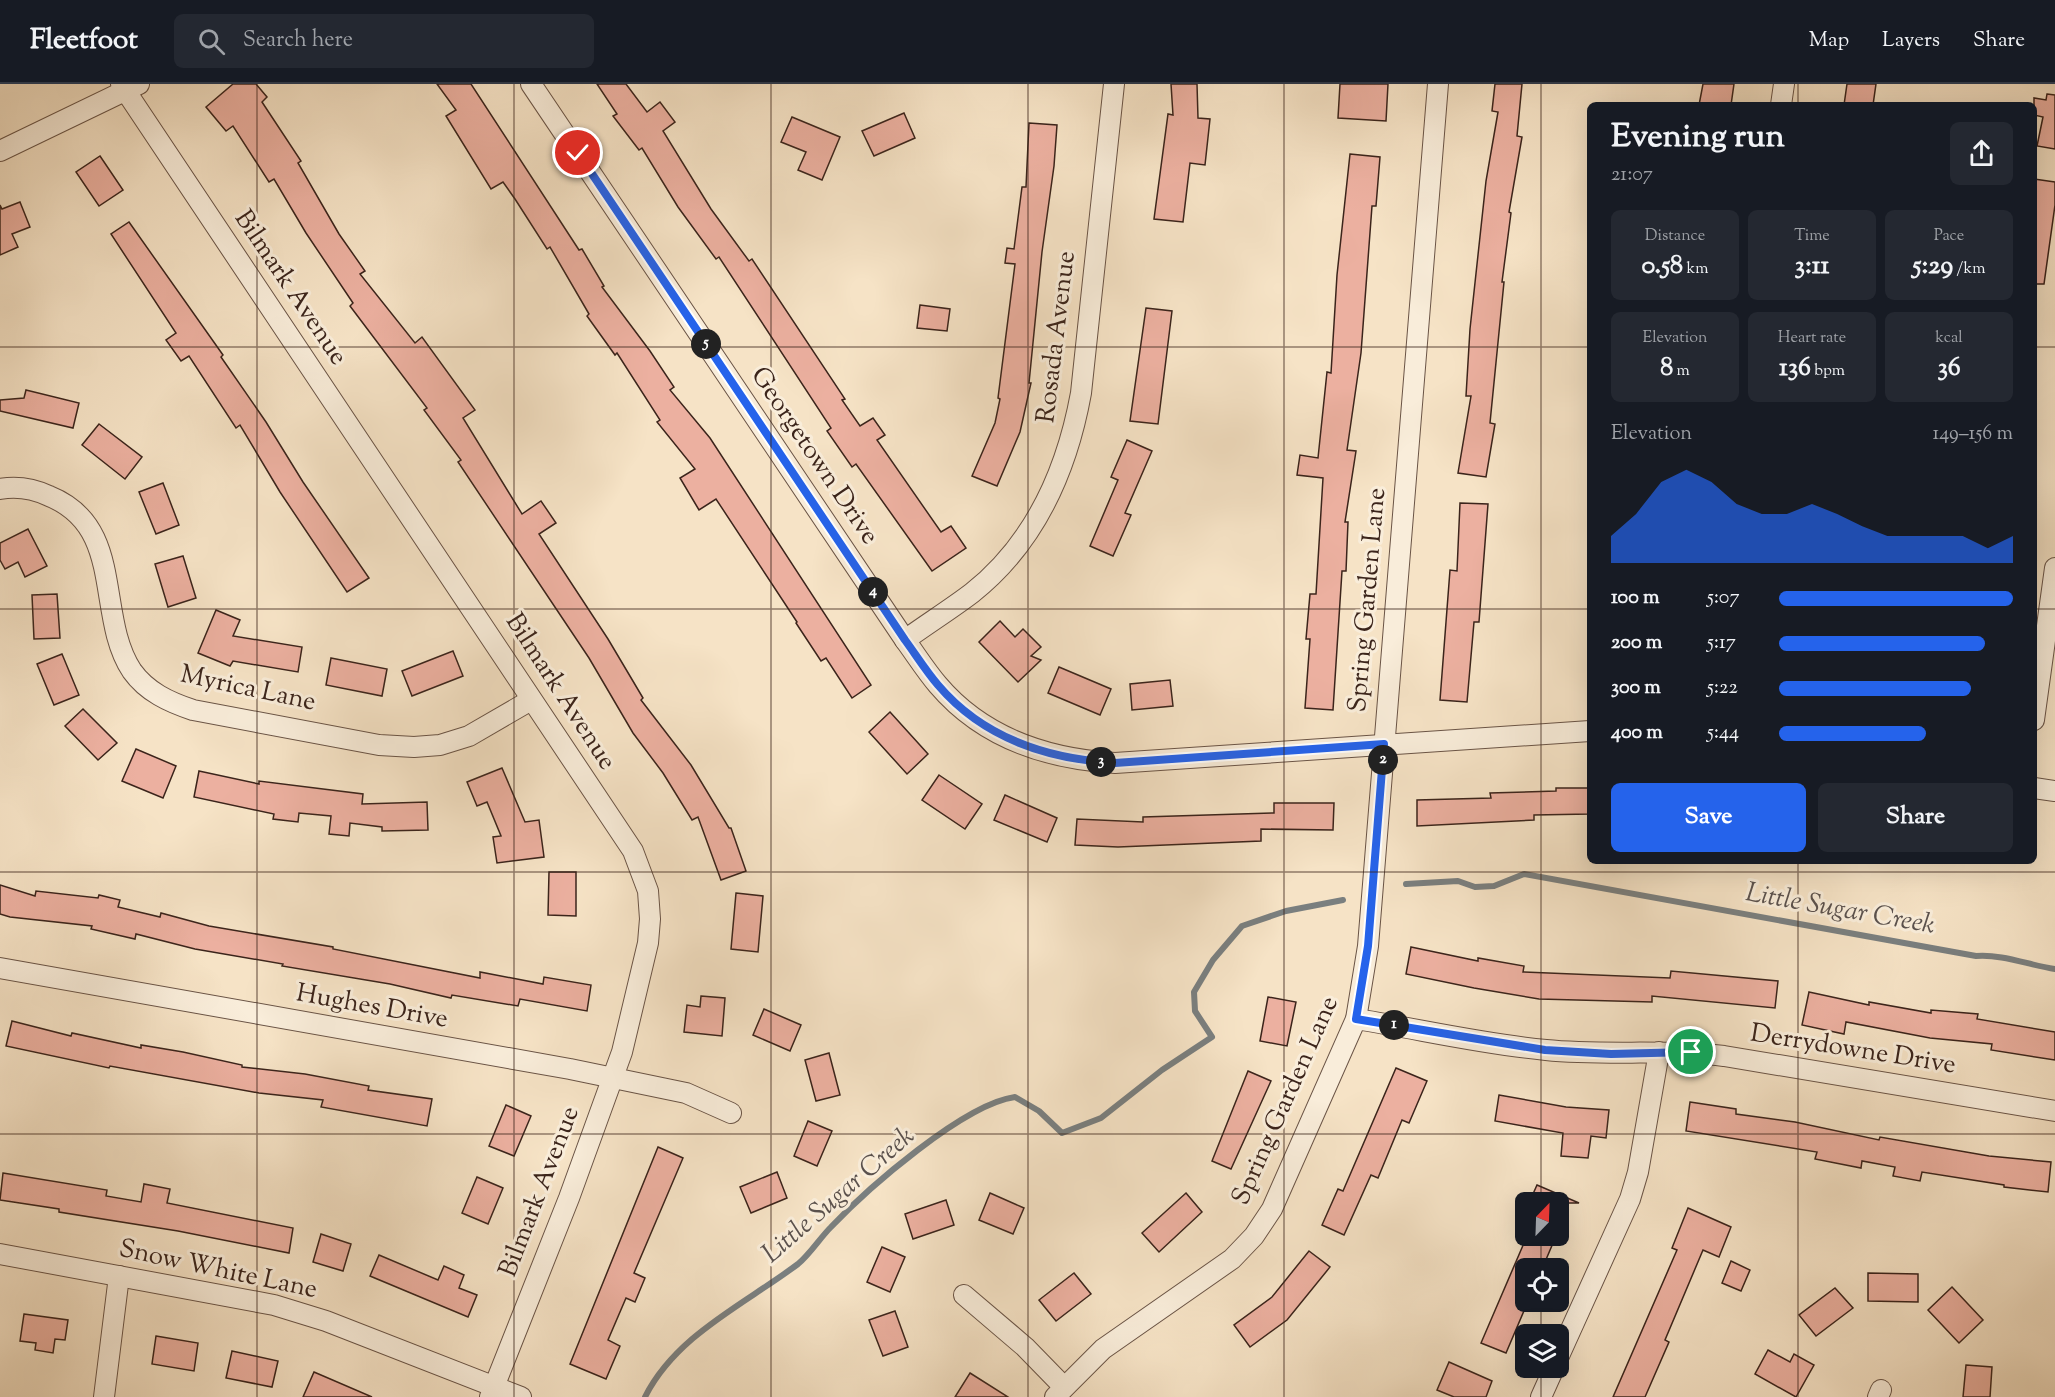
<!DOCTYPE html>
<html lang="en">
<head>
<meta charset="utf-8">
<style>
  :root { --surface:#171b24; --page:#242831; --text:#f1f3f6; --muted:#9ea1a6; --line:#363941; --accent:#2563eb }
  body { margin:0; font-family:"Sorts Mill Goudy",serif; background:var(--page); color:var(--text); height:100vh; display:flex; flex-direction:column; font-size:22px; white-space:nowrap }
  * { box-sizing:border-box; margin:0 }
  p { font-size:20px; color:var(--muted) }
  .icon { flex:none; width:33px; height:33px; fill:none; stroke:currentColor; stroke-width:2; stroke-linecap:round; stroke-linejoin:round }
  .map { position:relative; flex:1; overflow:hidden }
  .drawer { position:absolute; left:1587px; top:18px; width:450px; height:762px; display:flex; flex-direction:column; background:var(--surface); border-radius:9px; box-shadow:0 6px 24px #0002 }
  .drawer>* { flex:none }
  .needle { width:39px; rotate:23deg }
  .fabs { position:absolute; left:1515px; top:1108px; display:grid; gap:12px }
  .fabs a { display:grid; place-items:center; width:54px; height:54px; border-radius:9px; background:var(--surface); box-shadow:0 6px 24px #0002; font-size:30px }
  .pin { position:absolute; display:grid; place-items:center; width:51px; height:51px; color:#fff; margin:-26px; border:3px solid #fff; border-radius:50%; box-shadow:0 2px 6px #0007 }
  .km { position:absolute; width:30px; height:30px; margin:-15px; border-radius:50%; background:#222; color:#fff; font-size:16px; line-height:30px; text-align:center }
  .round { display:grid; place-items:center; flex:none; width:63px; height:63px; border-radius:9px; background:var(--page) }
  .summary { display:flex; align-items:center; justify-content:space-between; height:102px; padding:0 24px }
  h1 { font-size:33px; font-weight:700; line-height:45px }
  .metrics { display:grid; grid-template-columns:repeat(3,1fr); gap:9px; height:102px; padding:6px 24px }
  .metrics div { display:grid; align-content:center; border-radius:9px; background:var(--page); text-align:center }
  .metrics b { font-size:26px; font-weight:700 }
  .metrics small { font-size:16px; font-weight:400 }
  .metrics p { font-size:16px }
  .chart { height:168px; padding:12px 24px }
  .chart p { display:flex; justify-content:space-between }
  .chart svg { width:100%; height:108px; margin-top:6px; fill:var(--accent); opacity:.7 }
  .cta { display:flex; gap:12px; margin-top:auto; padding:12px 24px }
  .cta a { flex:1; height:69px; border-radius:9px; background:var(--accent); color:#fff; font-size:24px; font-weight:700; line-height:69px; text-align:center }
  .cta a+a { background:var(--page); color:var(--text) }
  ul { padding:0 24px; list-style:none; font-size:20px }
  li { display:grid; grid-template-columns:96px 72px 1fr; align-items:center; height:45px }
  li i { height:15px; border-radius:8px; background:var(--accent) }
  header { display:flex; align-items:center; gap:36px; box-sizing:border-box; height:84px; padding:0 30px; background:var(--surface); border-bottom:2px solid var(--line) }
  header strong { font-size:28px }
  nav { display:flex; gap:33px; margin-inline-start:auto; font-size:21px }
  .search { width:420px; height:54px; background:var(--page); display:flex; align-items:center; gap:15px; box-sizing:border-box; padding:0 21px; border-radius:9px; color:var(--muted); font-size:22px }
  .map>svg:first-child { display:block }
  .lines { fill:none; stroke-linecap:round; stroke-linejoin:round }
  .stream { stroke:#7a7f7f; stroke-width:6 }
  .building { fill:#ecb0a0; stroke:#3b241b; stroke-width:1.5 }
  .minor-casing { stroke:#6a5446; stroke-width:22 }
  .minor { stroke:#f9edda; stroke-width:20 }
  .route-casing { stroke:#fff; stroke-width:12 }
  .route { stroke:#2563eb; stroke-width:8 }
  .grid { fill:none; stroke:#3b241b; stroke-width:1.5; stroke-opacity:0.55 }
  .labels { text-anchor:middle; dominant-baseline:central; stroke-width:6; stroke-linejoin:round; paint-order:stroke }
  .street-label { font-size:26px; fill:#3b241b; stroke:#f9edda }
  .water-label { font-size:27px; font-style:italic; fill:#5a514d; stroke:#f9edda }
</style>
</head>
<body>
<header>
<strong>Fleetfoot</strong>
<div class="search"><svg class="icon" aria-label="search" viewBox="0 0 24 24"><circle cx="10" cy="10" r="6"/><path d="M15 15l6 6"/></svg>Search here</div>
<nav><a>Map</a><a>Layers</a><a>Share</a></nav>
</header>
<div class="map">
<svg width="2055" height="1313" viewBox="0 0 2055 1313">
  <rect width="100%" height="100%" fill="#f6e3c6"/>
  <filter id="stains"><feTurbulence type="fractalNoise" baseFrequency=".00333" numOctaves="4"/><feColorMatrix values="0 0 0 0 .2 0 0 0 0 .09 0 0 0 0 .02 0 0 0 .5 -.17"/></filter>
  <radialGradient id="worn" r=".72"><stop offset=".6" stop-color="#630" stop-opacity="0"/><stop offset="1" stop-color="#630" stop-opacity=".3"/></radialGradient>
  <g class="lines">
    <g class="stream">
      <path d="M1406,800L1458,797L1475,803L1494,802L1524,790L1976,872C2003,870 2028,881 2055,885"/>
      <path d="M645,1313C676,1251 745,1220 798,1180C810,1170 820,1154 831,1143C868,1104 964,1020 1015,1013L1039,1027L1062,1049L1101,1034L1162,986L1212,953L1195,927L1194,908L1213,876L1242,842L1286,827L1343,816"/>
    </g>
  </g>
  <g class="building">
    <path d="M233,0H256L267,13L262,18L301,77L298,79L339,150L365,187L360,190L415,259L422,253L475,326L463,334L522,430L541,417L556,439L539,450L608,555L643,614L641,616L691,681L729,744H731L746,787L721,796L698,733L692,736L663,689L633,649L589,574L458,378L461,376L424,326L427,324L350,222L353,219L306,149L274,95L269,98L233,42L226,47L206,23Z"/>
    <path d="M437,0H471L579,166L582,165L604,202L602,203L650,267L674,303L670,306L710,354L871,601L852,614L826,574L821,577L796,539L797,538L716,415L699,426L680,394L695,385L657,338L660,336L617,269L615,271L587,232L589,230L550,163L547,165L515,115L503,98L491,105L446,32L456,26Z"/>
    <path d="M597,0H626L647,28L660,18L675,38L663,47L711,125L749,177L752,175L845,315L842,316L860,342L873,334L885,351L877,356L941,448L951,442L966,464L932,487L856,380L852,383L827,347L831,344L719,173L716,175L678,123L642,64L639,66L613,32L617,30Z"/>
    <path d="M1171,0H1197L1198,34L1210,35L1205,81L1190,79L1183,138L1154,135L1168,30L1173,31Z"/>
    <path d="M1340,0H1388L1386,37L1338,34Z"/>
    <path d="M1495,0H1522L1517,52L1522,53L1509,128L1511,129L1502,198H1504L1490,339L1495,340L1486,393L1458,389L1471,312H1466L1470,245L1486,97L1498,28L1492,27Z"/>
    <path d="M1703,0H1734L1731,21H1699Z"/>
    <path d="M1847,0H1876L1873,21H1844Z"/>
    <path d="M2047,10L2055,11V65L2037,62L2043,33L2034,31V14L2046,16Z"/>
    <path d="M904,29L915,54L874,72L862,47Z"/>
    <path d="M792,33L840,53L822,96L798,86L806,68L781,58Z"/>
    <path d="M1029,39L1057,41L1054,82L1042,168L1029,299H1031L1020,348L997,402L972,392L995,339L1000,315L998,314L1015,180L1005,179L1007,164L1014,165L1022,103H1026Z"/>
    <path d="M1350,70L1380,73L1376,122H1372L1361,269L1347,366L1356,367L1345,438H1348L1346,487H1342L1333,626L1305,624L1310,555H1306L1310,510H1316L1323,394L1297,391L1300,371L1318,374L1327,288L1331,289L1337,191Z"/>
    <path d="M100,72L123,106L99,122L76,88Z"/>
    <path d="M2034,95L2055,98V121L2044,200H2034Z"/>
    <path d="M20,118L30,143L12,150L18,163L0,171V121L2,125Z"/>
    <path d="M129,138L223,271L221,273L266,338L303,398L369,494L347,508L280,408L240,341L236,344L189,272L181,277L166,256L176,249L111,150Z"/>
    <path d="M920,221L950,225L947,247L917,244Z"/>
    <path d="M1146,224L1172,227L1158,340L1130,337Z"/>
    <path d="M26,306L79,319L73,344L0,327V316L24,314Z"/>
    <path d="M99,340L142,373L125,395L82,361Z"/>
    <path d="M1127,356L1152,367L1125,429L1131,431L1113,472L1090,462L1118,396L1111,393Z"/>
    <path d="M163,399L179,441L156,450L139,408Z"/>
    <path d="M1460,419L1488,420L1479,538H1474L1467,618L1440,616L1450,486L1457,487Z"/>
    <path d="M28,445L47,482L25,493L18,478L5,485L0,476V459Z"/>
    <path d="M183,472L196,514L168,523L155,480Z"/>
    <path d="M57,510L60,554L34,555L32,511Z"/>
    <path d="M216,526L240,536L233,552L302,563L298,588L233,577L230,582L198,569Z"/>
    <path d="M1000,537L1015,553L1023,545L1041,563L1031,572L1041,576L1018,598L979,558Z"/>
    <path d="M453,567L463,592L412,612L402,587Z"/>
    <path d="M62,570L79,611L54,621L37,580Z"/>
    <path d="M331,574L387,585L382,612L326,601Z"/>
    <path d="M1059,583L1111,605L1100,631L1048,609Z"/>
    <path d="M1170,596L1173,622L1132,626L1130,600Z"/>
    <path d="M83,625L117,659L98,676L65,642Z"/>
    <path d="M890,628L928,670L907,690L869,648Z"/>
    <path d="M136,665L176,682L163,714L122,697Z"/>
    <path d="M502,684L525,738L539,736L544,773L497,779L493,753L501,752L487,718L477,722L467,698Z"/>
    <path d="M199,687L259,700V697L363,710L362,720L427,718L428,746L382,747V743L350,739L349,752L329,750L331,732L299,729L298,738L273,735L274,730L194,713Z"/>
    <path d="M939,691L982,720L965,745L922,716Z"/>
    <path d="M1556,704H1590V730L1534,731V736L1417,742V716L1491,714L1490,709L1556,707Z"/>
    <path d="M1005,711L1057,734L1047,758L994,736Z"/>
    <path d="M1274,719H1334L1333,746L1261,745V757L1118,763L1075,761L1077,735L1143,738V733L1274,729Z"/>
    <path d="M549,788H576V832L548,831Z"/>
    <path d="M0,801L35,812L36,807L98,814L99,811L120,816L118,823L160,833L161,829L209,842L333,863V865L480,894V888L543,900L544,893L591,901L587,927L520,915L518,922L452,911L451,914L390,900L282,882L283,880L195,865L136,850L135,855L91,845L92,842L10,833L0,830Z"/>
    <path d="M736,809L763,812L758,868L731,865Z"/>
    <path d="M1411,863L1478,877V874L1524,882L1523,888L1670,894L1671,887L1778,897L1775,924L1652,912V918L1539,915L1474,904L1406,890Z"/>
    <path d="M1809,908L1869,921V918L1931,929V926L1978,930L1977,935L2055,948V976L1991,966L1992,960L1930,954L1846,938L1844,950L1802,941Z"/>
    <path d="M701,912L725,914L722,952L684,948L687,921L700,923Z"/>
    <path d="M1268,913L1296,918L1287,962L1260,957Z"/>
    <path d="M764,925L801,941L790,967L753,951Z"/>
    <path d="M12,937L71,952L72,949L141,964V961L183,968L242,981V983L305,990L369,1002L368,1006L432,1015L427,1042L321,1023L323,1016L259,1009L110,982L109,984L6,962Z"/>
    <path d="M829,969L840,1011L816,1017L805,976Z"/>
    <path d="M1396,984L1427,997L1409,1039L1402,1036L1378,1094L1371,1091L1344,1151L1322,1141L1338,1105L1343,1107Z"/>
    <path d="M1248,987L1271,997L1231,1085L1212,1077Z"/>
    <path d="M1499,1011L1566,1023L1609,1026L1606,1054L1591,1052L1588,1074L1561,1072L1563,1049L1495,1037Z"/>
    <path d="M1690,1018L1736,1025V1030L1795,1038L1879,1056L1880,1053L1989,1072L2051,1078L2048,1108L2004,1103V1101L1922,1088L1920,1097L1893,1092L1895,1083L1862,1077L1861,1084L1815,1075L1817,1068L1686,1047Z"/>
    <path d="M506,1021L531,1032L514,1072L489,1062Z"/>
    <path d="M808,1037L832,1047L817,1082L794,1072Z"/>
    <path d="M658,1063L683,1074L634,1189L645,1194L635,1218L626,1214L608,1256L620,1262L606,1295L570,1280Z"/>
    <path d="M777,1088L787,1114L751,1129L740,1103Z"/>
    <path d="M3,1089L107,1106L106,1112L141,1118L144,1100L170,1105L167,1119L293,1144L289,1169L178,1147L59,1128V1125L0,1116Z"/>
    <path d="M477,1093L503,1104L488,1140L462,1129Z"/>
    <path d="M1537,1101L1579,1119H1529Z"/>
    <path d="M990,1109L1024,1124L1013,1150L979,1136Z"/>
    <path d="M1186,1109L1202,1128L1159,1168L1142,1149Z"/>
    <path d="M946,1116L954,1141L913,1155L905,1130Z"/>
    <path d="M1688,1124L1731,1143L1719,1173L1703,1166L1665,1256L1669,1258L1645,1313H1613L1677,1166L1672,1164Z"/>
    <path d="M321,1150L351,1160L343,1187L313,1178Z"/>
    <path d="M1527,1152H1556L1542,1185H1526V1222L1506,1269L1481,1259Z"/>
    <path d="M882,1163L905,1173L890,1208L867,1198Z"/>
    <path d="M1309,1167L1330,1183L1287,1236L1250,1263L1234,1241L1272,1213Z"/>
    <path d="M379,1171L438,1196L444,1182L464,1191L459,1204L477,1211L468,1233L370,1192Z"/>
    <path d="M1731,1177L1750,1186L1741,1207L1722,1199Z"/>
    <path d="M1074,1189L1091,1210L1056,1237L1039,1216Z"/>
    <path d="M1868,1189L1918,1190V1218L1868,1217Z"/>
    <path d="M1952,1203L1983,1236L1959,1259L1928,1226Z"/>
    <path d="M1835,1204L1853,1224L1816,1252L1799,1231Z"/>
    <path d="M895,1227L908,1263L883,1272L869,1236Z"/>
    <path d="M24,1230L68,1236L65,1256L55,1255L53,1269L35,1266L36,1259L20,1257Z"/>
    <path d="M156,1252L198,1259L194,1287L152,1280Z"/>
    <path d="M1768,1266L1790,1278L1794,1270L1814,1281L1796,1313L1755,1290Z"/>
    <path d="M232,1267L278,1277L272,1303L226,1294Z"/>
    <path d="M1449,1278L1492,1297L1486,1313H1454L1437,1306Z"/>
    <path d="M1966,1281L1992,1283L1990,1313H1963Z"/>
    <path d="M314,1288L372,1313H303Z"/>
    <path d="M970,1289L1008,1313H955Z"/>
  </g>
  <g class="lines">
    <g class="minor-casing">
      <g id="minor">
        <path d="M121,0L633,767L648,807L650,835L648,859L622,968L569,1114L490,1313"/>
        <path d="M531,0L905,556C916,571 926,587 938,601C983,654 1048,675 1115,679L1590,647"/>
        <path d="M1781,21L1784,0"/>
        <path d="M0,67L139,0"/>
        <path d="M0,405C17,402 34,405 49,412C126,443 95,531 132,587C147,608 169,618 193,626L379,661L414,663L440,661L469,652L531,616"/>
        <path d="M905,556C927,540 951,525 972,509C1035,459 1067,386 1081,309L1114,0"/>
        <path d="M2034,636L2055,484"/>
        <path d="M2034,704L2055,707"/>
        <path d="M0,884L570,985L686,1009L731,1029"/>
        <path d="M1356,935C1419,945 1482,960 1546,966C1605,972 1665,965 1724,972L2055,1027"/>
        <path d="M0,1170L274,1221L326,1237L521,1313"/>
        <path d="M964,1211L1025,1263L1064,1303"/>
        <path d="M1558,1274L1630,1115L1638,1088L1659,968"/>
        <path d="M104,1313L119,1192"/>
        <path d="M1055,1313L1103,1265L1232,1175L1254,1152L1272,1125L1356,935L1368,862L1438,0"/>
        <path d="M1541,1313L1554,1284"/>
        <path d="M1878,1313L1881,1306"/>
      </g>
    </g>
    <use href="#minor" class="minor"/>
  </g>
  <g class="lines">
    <g class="route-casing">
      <path id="route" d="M578,69L905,556C916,571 926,587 938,601C983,654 1048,675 1115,679L1384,660L1368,862L1356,935L1545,966L1611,970L1691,968"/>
    </g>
    <use href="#route" class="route"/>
  </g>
  <path class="grid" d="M257,0V1313M514,0V1313M771,0V1313M1028,0V1313M1284,0V1313M1541,0V1119M1798,0V21M0,263H1590M2034,263H2055M0,525H1590M2034,525H2055M1798,777V1313M0,788H2055M0,1050H2055M1541,1152V1185M1541,1218V1251M1541,1284V1313"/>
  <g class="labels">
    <g class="street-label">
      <text transform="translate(290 204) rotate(56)">Bilmark Avenue</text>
      <text transform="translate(1057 253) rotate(-83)">Rosada Avenue</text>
      <text transform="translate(814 372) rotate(56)">Georgetown Drive</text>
      <text transform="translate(1368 516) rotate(-85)">Spring Garden Lane</text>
      <text transform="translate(248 605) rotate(12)">Myrica Lane</text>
      <text transform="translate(560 608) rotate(57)">Bilmark Avenue</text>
      <text transform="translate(372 923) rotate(10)">Hughes Drive</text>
      <text transform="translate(1853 966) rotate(9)">Derrydowne Drive</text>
      <text transform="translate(1286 1017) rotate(-66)">Spring Garden Lane</text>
      <text transform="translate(540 1108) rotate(-69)">Bilmark Avenue</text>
      <text transform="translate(218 1186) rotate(12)">Snow White Lane</text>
    </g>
    <g class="water-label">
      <text transform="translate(1840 826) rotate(10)">Little Sugar Creek</text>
      <text transform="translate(839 1112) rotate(-41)">Little Sugar Creek</text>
    </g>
  </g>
  <rect width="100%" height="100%" filter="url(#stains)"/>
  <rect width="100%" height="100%" fill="url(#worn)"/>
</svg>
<div class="fabs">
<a><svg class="needle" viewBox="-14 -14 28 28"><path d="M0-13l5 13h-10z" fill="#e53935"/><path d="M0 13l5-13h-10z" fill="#9ea1a6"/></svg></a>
<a><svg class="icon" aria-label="locate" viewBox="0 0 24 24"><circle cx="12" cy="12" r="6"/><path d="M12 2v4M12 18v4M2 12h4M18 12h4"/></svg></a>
<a><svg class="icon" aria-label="layers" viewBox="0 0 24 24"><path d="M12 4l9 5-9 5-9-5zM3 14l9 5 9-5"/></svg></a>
</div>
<div class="pin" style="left:1691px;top:968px;background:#1e9e55"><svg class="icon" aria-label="arrive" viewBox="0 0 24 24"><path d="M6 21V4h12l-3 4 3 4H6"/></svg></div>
<div class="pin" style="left:578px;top:69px;background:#d93025"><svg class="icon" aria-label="check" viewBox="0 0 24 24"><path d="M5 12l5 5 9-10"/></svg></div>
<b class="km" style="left:1394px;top:941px">1</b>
<b class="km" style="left:1383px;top:676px">2</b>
<b class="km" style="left:1101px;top:678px">3</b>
<b class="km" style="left:873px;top:508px">4</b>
<b class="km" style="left:706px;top:260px">5</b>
<section class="drawer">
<div class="summary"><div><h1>Evening run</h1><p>21:07</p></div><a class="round"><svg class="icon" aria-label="share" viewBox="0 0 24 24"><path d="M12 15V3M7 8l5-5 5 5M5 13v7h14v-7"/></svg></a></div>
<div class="metrics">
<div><p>Distance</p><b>0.58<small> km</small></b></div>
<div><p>Time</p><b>3:11</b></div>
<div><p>Pace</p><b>5:29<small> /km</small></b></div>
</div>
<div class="metrics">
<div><p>Elevation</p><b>8<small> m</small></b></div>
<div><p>Heart rate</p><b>136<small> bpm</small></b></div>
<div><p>kcal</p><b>36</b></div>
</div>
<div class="chart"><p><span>Elevation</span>149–156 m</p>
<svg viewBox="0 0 160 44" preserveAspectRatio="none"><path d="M0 44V33L10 24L20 11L30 6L40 11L50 20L60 24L70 24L80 20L90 24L100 29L110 33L120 33L130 33L140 33L150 38L160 33V44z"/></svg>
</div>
<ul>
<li><b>100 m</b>5:07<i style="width:100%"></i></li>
<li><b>200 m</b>5:17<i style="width:88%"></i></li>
<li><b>300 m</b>5:22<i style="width:82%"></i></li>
<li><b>400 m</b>5:44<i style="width:63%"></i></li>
</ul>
<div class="cta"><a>Save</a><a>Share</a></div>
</section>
</div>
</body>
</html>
